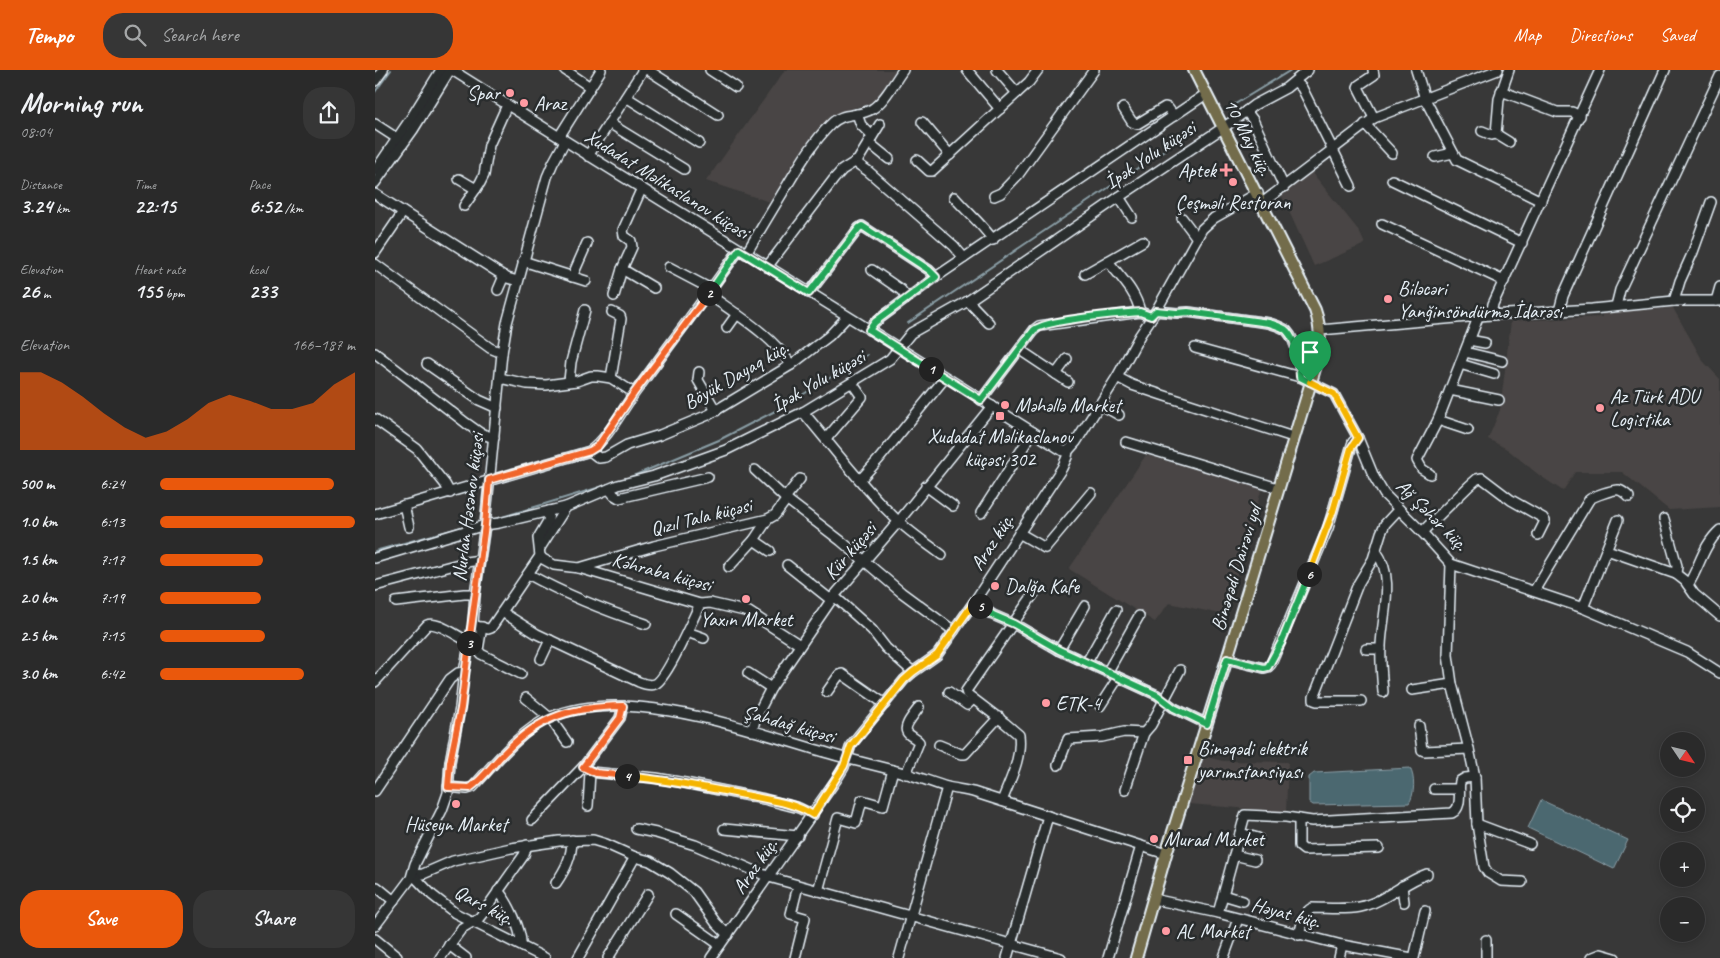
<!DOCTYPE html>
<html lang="en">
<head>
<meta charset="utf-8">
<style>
  :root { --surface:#2a2a2a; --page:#363636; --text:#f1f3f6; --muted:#a5a7a8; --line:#464647; --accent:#ea580c }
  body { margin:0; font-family:Caveat,sans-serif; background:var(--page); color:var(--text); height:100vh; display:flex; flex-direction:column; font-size:19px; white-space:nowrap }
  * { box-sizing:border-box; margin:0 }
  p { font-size:16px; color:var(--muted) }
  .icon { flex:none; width:28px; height:28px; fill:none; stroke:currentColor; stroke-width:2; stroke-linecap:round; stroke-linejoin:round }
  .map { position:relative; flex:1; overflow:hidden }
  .panel { display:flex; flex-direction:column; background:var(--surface); width:375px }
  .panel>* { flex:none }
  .needle { width:32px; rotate:125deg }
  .fabs { position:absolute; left:1285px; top:662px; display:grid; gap:10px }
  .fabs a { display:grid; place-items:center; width:45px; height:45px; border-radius:50%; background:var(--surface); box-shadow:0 2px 12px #0003,0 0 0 1px var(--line); font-size:25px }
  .pin { position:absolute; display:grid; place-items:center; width:42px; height:42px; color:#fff; margin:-51px -21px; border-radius:50% 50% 50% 0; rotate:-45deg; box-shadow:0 0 5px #0007 }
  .pin .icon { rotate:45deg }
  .km { position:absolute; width:25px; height:25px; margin:-12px; border-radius:50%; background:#222; color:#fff; font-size:14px; line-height:25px; text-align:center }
  .round { display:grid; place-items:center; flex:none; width:52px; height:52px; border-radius:20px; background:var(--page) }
  .head { display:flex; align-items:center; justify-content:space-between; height:85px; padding:0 20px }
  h1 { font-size:28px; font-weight:700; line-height:38px }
  .stats { display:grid; grid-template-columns:repeat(3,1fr); gap:8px; height:85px; padding:5px 20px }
  .stats div { display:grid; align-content:center }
  .stats b { font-size:21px; font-weight:700 }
  .stats small { font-size:14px; font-weight:400 }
  .stats p { font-size:14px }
  .chart { height:140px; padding:10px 20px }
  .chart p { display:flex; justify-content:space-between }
  .chart svg { width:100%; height:90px; margin-top:5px; fill:var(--accent); opacity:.7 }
  .button { display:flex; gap:10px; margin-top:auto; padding:10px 20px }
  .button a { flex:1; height:58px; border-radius:20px; background:var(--accent); color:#fff; font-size:20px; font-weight:700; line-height:58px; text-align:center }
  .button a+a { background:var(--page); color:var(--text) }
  ul { padding:0 20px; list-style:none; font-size:16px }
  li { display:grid; grid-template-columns:80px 60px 1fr; align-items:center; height:38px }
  li i { height:12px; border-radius:6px; background:var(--accent) }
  header { display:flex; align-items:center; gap:30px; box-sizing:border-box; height:70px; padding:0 25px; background:var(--accent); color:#fff }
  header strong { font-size:24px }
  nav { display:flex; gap:28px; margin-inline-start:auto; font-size:18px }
  .search { width:350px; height:45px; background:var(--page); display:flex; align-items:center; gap:12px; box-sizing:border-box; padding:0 18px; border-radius:20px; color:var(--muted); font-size:19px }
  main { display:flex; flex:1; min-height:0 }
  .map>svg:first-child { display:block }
  .built { fill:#494544 }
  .water { fill:#4c6770; stroke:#8a9ea6 }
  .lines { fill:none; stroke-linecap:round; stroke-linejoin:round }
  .stream { stroke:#8a9ea6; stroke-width:2 }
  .minor-casing { stroke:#e8f1f8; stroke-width:12 }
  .major-casing { stroke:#e8f1f8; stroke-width:14 }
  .minor { stroke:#2a2d2e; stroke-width:9 }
  .major { stroke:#736c4b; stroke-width:10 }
  .split-1-casing { stroke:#fff; stroke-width:10 }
  .split-2-casing { stroke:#fff; stroke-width:10 }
  .split-3-casing { stroke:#fff; stroke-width:10 }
  .split-4-casing { stroke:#fff; stroke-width:10 }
  .split-5-casing { stroke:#fff; stroke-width:10 }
  .split-6-casing { stroke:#fff; stroke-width:10 }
  .split-7-casing { stroke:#fff; stroke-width:10 }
  .split-1 { stroke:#22a559; stroke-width:6 }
  .split-2 { stroke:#22a559; stroke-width:6 }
  .split-3 { stroke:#f0652b; stroke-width:6 }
  .split-4 { stroke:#f0652b; stroke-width:6 }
  .split-5 { stroke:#f5b400; stroke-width:6 }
  .split-6 { stroke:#22a559; stroke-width:6 }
  .split-7 { stroke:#f5b400; stroke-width:6 }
  .poi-dot { fill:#ff9aa2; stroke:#2a2d2e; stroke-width:2 }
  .labels { text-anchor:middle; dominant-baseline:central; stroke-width:5; stroke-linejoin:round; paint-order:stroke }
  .poi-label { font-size:20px; fill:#e8f1f8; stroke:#2a2d2e; text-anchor:start }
  .street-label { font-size:20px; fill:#e8f1f8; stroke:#2a2d2e }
</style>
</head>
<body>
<header>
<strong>Tempo</strong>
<div class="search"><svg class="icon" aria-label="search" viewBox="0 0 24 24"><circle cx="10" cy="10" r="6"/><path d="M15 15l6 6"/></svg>Search here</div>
<nav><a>Map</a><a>Directions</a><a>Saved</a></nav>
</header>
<main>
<section class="panel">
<div class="head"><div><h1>Morning run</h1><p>08:04</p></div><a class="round"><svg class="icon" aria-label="share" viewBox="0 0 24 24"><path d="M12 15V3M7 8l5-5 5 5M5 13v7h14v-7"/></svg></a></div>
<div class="stats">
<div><p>Distance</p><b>3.24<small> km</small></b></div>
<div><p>Time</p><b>22:15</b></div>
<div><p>Pace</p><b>6:52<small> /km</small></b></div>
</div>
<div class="stats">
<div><p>Elevation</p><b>26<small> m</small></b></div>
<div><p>Heart rate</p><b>155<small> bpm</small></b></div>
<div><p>kcal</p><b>233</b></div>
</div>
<div class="chart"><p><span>Elevation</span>166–187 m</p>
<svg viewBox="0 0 160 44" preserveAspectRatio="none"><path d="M0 44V6L10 6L20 11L30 18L40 26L50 33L60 38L70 35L80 29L90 21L100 17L110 20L120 24L130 24L140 21L150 12L160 6V44z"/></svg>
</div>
<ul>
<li><b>500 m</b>6:24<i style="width:89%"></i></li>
<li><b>1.0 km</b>6:13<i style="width:100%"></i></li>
<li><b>1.5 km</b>7:17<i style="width:53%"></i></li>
<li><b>2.0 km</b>7:19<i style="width:52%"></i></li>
<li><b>2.5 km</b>7:15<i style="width:54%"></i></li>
<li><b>3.0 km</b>6:42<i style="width:74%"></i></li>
</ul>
<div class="button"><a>Save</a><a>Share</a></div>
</section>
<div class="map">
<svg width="1345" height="888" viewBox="0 0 1345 888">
  <rect width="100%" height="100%" fill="#383838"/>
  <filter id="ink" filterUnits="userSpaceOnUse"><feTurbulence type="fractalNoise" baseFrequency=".02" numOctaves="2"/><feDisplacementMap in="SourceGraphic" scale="10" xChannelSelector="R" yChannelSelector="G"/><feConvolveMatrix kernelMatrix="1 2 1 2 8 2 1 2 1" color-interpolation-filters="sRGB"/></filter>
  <g filter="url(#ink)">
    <g class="built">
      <path d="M410,0H522L504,26L495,34L473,39L459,45L435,70L395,132L331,111Z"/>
      <path d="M936,101L984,161L990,174L939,196L906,124Z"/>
      <path d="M1298,238L1328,291L1345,309V437L1294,440L1247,402H1200L1188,421L1164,405L1132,379L1113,369L1125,340L1136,251L1227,247V243Z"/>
      <path d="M771,385L887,418L850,545L794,533L780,552L694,499Z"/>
      <path d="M828,686L848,691L913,692L911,742L814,734Z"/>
    </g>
    <g class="water">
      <path d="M1035,698C1040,707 1040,724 1034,733L938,735L934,732V707L939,703Z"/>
      <path d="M1166,730L1253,770L1239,799L1153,758Z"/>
    </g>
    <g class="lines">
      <g class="stream">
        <path d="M0,22L16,0"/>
        <path d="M857,36L916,0"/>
        <path d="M533,253L819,60"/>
        <path d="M251,409L344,370L406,338L492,285"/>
        <path d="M117,450L235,414"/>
        <path d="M0,481L94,455"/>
      </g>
      <g class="minor-casing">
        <g id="minor">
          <path d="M77,0C280,128 485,252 688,381H693"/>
          <path d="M190,0L215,17"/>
          <path d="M273,0L343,45"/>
          <path d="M335,0L361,17"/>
          <path d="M592,0L625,39"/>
          <path d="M622,0L642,23"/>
          <path d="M998,0L999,5L984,15L983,17L999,48"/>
          <path d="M1041,0L1050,29L1082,90L1166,131"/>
          <path d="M0,11L8,0"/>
          <path d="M920,11L927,18L976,116"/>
          <path d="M1126,21L1182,42H1197L1205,46"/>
          <path d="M251,27L324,73"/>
          <path d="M748,38L757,52L762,54L790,37L793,38L799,46"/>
          <path d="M871,41L878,50L909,117"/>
          <path d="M482,44L486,55L497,66"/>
          <path d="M547,52L575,85"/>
          <path d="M234,53L309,99"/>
          <path d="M0,54L23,69"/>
          <path d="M990,54L1017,83"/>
          <path d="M1107,61L1117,65L1121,64L1124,29L1134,0"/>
          <path d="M1121,64L1134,72"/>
          <path d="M184,67L226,0"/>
          <path d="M493,72L514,89"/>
          <path d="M213,86L268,0"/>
          <path d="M1060,87L1078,83"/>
          <path d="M542,90L554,101H557L654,12L663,0"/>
          <path d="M480,92L493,101L579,176L589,188"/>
          <path d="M0,101L38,45L66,0"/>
          <path d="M84,109L101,119"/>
          <path d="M1017,110L1147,173"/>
          <path d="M0,113L38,60L75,0"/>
          <path d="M0,124L132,208L143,211"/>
          <path d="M619,126L626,123L643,105L719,0"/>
          <path d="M579,127C592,142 606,153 618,170"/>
          <path d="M744,127L757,147"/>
          <path d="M887,133L999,48L1123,0"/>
          <path d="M89,136L105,113L109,105L114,75L132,35"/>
          <path d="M807,148L822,168"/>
          <path d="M1007,154L1129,211"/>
          <path d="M0,183L28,142"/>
          <path d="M371,184C385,160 399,137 413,114C425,94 438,72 455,55C468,41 482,48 497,39C510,31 519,12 528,0"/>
          <path d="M148,191L211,211"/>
          <path d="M733,191C745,207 761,221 765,242"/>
          <path d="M0,194L115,278L127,283"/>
          <path d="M294,197L336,219"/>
          <path d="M392,197L459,109L467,100L483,90L505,54"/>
          <path d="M247,199L279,218"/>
          <path d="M497,200L526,220L532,228"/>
          <path d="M710,204L768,171"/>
          <path d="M197,207L212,173"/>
          <path d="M123,220L129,206"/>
          <path d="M434,223L484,158L487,156L554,200L561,207"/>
          <path d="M333,224C361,244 398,266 416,295"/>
          <path d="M239,226L247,199L257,177L256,171L249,166L248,160L266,120"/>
          <path d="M593,231L614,253"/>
          <path d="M1299,231L1305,211L1318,182L1336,132"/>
          <path d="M1341,231L1345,217"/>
          <path d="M1241,236L1245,220L1345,6"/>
          <path d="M781,241L802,243L813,242L894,253C900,255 908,257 912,261C922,272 925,294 925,307"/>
          <path d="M1184,241L1188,226L1290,0"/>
          <path d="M1116,245L1118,234L1225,0"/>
          <path d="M352,258L362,244"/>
          <path d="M494,260L500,252L561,207L831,24"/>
          <path d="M945,260L1116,245L1217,239L1299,231H1345"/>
          <path d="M1094,270L1110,273"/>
          <path d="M820,278L925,307L959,324L983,368L999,407L1009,424L1047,462L1076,494L1208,538L1312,582L1345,603"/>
          <path d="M645,280L693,312"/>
          <path d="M1090,282L1127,291"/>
          <path d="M0,283L91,353L105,363L119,368"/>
          <path d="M52,294L104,330L122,338"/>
          <path d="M1085,294L1119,304"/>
          <path d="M324,302L323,310L341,341"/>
          <path d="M681,304L692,289"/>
          <path d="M742,307L757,315L787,325L918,367"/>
          <path d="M125,308L152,314L171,315L202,311L216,306H223L236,308L259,323"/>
          <path d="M236,308L246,249L245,246L237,242"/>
          <path d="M194,311L196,292L210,240"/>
          <path d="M1075,320L1124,330"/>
          <path d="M606,330L659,260L664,256L765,242L776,246"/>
          <path d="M725,334L744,345"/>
          <path d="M428,342C457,376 484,413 516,444C531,460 550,472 567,485"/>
          <path d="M0,349L42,379L70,414L75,423"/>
          <path d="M1063,350L1093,360"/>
          <path d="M451,369L487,327L477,313"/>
          <path d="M751,372L903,418"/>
          <path d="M215,381L224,388L231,387L252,375L285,365L333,345L416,295L454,266L472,247"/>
          <path d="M380,400L410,428L466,471L526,522L579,561"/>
          <path d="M1055,404L1047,399L1042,390L1063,350L1101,253L1103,246"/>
          <path d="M485,410L504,389L570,308"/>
          <path d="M551,416L578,436"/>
          <path d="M234,419L239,425L244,428L333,407"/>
          <path d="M410,428L425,409"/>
          <path d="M29,435L34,457"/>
          <path d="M606,443L658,362"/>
          <path d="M0,444L215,381C235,366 246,341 261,321C295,274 331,227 364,180"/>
          <path d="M1289,449L1302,496L1301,504L1310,511L1319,524L1345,546"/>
          <path d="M1047,462L1094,416L1102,409L1107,408L1136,430L1168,448L1170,451L1163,465"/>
          <path d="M644,463L670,478L716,423"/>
          <path d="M379,470L395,481"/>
          <path d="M165,478L191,437"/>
          <path d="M1232,480L1301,504"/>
          <path d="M1001,481C1021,508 1007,545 1006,576C1005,591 1007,607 1008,622"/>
          <path d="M165,486L168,489L179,495L204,498L325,534L335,533L374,542L425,575"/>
          <path d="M0,488L110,455L124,453L191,437L243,415L279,406L351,380L428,342L515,289L536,263L593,231L744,127L858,51L879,35L911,18L933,0"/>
          <path d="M1076,494L1073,585L1077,614L1094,679L1100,707L1102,754L1109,797L1113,803L1126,811L1147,812"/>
          <path d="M412,495L456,530"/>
          <path d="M354,497L379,470L393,449"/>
          <path d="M204,498L279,476L393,449L400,445L412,429"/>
          <path d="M153,504C191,525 231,541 271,554"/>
          <path d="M1313,515C1325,496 1328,475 1345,460"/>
          <path d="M0,516L91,492L105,490"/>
          <path d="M1159,521L1214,430C1218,426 1239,419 1244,420C1248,421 1251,424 1254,427"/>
          <path d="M459,526L497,560L511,578L538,602"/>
          <path d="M21,532L89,524H100"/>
          <path d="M599,532L618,545L639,554L684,580L782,625L799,638L832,654"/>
          <path d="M1208,538L1243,450"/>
          <path d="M127,542L162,564L264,612C269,614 275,616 280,614C292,609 318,548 325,534"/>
          <path d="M98,555L113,559L116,558L165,486L163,468L173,451L174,441"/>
          <path d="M107,557L103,580L106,584L146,604"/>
          <path d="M312,562L329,568"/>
          <path d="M991,579H1006"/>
          <path d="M684,580L710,536"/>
          <path d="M166,589L175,570"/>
          <path d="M852,589L889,598L893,597L896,594L953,458L976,378L978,372L983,368"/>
          <path d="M712,592L741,540"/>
          <path d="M733,601L764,546"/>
          <path d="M373,603L396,618"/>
          <path d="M0,612L52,555C62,550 84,568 95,572"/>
          <path d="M1037,620L1077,614"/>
          <path d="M452,622L464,605L467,604L510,634"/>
          <path d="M574,622L592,635L598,629"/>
          <path d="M151,628L175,648L192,672"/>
          <path d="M986,631H942L939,630V627L983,514L998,489L1006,463L1010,454L1024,439"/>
          <path d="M248,636L245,648L208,697L215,702L281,708L310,713L389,729L424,738L438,745"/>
          <path d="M725,636L743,608"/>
          <path d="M1044,656L1047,680L1049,681L1094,679"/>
          <path d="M377,661L381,647L396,618L459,526L524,451L617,336"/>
          <path d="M564,675L586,684H590L624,647"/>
          <path d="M683,695L693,669L727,667L749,662L769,663L776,655L805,600"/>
          <path d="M531,704L544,672C541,668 534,666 532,662C528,655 541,643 544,637"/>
          <path d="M73,717L92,719L98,717C120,693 146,660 176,647C257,614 383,664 463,686C485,692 507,697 529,703C544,707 558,713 572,717C581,719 590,720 598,722L791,784"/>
          <path d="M1059,719H1084"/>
          <path d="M750,720L769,663"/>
          <path d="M0,721L75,609L83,603L89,602"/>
          <path d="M627,731C635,710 647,688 644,665L630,653L592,624L591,621L660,522"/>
          <path d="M213,736L215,702"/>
          <path d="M924,749V776L929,780L1004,778"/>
          <path d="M157,750L208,697"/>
          <path d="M1102,754L1155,774"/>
          <path d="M261,759L281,763L320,775L394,807L686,888"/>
          <path d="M349,759L423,766"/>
          <path d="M865,763L883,768"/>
          <path d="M859,785L880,790"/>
          <path d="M38,805L48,804L78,791L136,778L184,771L218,770L231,774L260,787L275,791L295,803L319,822L341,853L353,865"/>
          <path d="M38,805L57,825L80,843L170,888"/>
          <path d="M181,813C190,800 197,787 197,770"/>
          <path d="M1027,816L1029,832"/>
          <path d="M2,817L19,831"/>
          <path d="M123,821C133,831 147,861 146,875"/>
          <path d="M443,821L463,748L481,753L487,730L508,736L518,700"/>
          <path d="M848,825L868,831"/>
          <path d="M778,829L843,843L967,875L1037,888"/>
          <path d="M843,843L870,745L911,747L937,751L1077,743C1088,738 1083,721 1085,711L1090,708L1100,707"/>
          <path d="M301,844L345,875"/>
          <path d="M0,856L36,808L40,794L67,740L73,723L75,692L85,638L89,602L98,555L100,524L110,455L127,283L132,253L172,107L178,93L190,71"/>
          <path d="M924,865C927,856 927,843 937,838C952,838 970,840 985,837C1009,832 1029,812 1052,804"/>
          <path d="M0,869L22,887"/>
          <path d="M74,875L91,888"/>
          <path d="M849,887L863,849"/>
          <path d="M65,888L87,858L104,848L108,843L149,785L152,775"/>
          <path d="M203,888L260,787"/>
          <path d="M233,888L273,824"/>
          <path d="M336,888L461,710L469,697L476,675L529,610L538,602L562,585L599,532L687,398L692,387L693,381L701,372L742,307L765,265L781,241L827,159L839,148L883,123"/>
          <path d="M420,888L430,848L416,844L423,816"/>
          <path d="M524,888L572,717"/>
          <path d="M632,888L673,746"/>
          <path d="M733,888L766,776"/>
          <path d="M964,888L967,875"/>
          <path d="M1039,888L1050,841"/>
          <path d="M1111,888V870"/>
          <path d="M1216,888L1226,884L1240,888"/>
        </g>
      </g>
      <g class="major-casing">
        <path id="major" d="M761,888L791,784L852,589L943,289C946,272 946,257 940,240L819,0"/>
      </g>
      <use href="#minor" class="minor"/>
      <use href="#major" class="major"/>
    </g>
  </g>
  <g class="lines" filter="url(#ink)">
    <g class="split-1-casing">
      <path id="split-1" d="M556,299L606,330L659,260C673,249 744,244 765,242L776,246L781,241L802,243L813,242L894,253C900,255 908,257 912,261C922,272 925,294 925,307L935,312"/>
    </g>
    <g class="split-2-casing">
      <path id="split-2" d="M334,223L364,180L434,223L484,158L487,156L554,200L561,207L500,252L494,260L556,299"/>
    </g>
    <g class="split-3-casing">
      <path id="split-3" d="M94,573L110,455L114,410L215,381L223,376L259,323L334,223"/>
    </g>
    <g class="split-4-casing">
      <path id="split-4" d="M94,573L86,638L75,692L73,717L95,718C108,709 118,694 130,682C166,645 198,637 248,636L245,648L208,697L221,703L252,706"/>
    </g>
    <g class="split-5-casing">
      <path id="split-5" d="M252,706C294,710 334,718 375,726C395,730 420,733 438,745L469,696L476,676L529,610L538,602L562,585L599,532L605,536"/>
    </g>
    <g class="split-6-casing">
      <path id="split-6" d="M605,536L618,545L639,554L684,580L782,625L799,638L832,654L852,589L889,598L893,597L906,573L934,504"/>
    </g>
    <g class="split-7-casing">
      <path id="split-7" d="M934,504L958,441L976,378L983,368L959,324L935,312"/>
    </g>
    <use href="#split-1" class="split-1"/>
    <use href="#split-2" class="split-2"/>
    <use href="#split-3" class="split-3"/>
    <use href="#split-4" class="split-4"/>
    <use href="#split-5" class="split-5"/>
    <use href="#split-6" class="split-6"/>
    <use href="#split-7" class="split-7"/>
  </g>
  <g class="poi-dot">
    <circle cx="135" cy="23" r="5"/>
    <circle cx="149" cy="33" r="5"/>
    <path d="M848.5 92.5h5v5h5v5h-5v5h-5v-5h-5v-5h5z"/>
    <circle cx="858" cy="112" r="5"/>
    <circle cx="1013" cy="229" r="5"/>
    <circle cx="630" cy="335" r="5"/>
    <circle cx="1225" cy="338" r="5"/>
    <rect x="620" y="341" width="10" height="10" rx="2.5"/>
    <circle cx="620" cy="516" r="5"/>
    <circle cx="371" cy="529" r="5"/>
    <circle cx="671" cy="633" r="5"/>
    <rect x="808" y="685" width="10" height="10" rx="2.5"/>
    <circle cx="81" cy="734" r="5"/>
    <circle cx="779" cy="769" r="5"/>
    <circle cx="791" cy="861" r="5"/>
  </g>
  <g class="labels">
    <g class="poi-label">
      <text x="125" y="23" text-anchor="end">Spar</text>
      <text x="159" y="33">Araz</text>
      <text x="841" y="100" text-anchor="end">Aptek</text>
      <text x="858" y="132" text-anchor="middle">Çeşməli Restoran</text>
      <text x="1023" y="218">Biləcəri<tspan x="1023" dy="23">Yanğinsöndürmə İdarəsi</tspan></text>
      <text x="1235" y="326">Az Türk ADU<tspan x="1235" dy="23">Logistika</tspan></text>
      <text x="640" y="335">Məhəllə Market</text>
      <text x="625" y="366" text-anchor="middle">Xudadat Məlikaslanov<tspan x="625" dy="23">küçəsi 302</tspan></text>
      <text x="630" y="516">Dalğa Kafe</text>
      <text x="371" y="549" text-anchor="middle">Yaxın Market</text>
      <text x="681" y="633">ETK-4</text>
      <text x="823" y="678">Binəqədi elektrik<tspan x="823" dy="23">yarımstansiyası</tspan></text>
      <text x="81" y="754" text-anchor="middle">Hüseyn Market</text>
      <text x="789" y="769">Murad Market</text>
      <text x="801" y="861">AL Market</text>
    </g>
    <g class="street-label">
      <text transform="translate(873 67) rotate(63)">10 May küç.</text>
      <text transform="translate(775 85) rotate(-34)">İpək Yolu küçəsi</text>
      <text transform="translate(292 114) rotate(32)">Xudadat Məlikaslanov küçəsi</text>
      <text transform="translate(361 305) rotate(-30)">Böyük Dayaq küç.</text>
      <text transform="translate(443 311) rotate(-30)">İpək Yolu küçəsi</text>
      <text transform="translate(93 437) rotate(-83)">Nurlan Həsənov küçəsi</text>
      <text transform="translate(1057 445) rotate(45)">Ağ Şəhər küç.</text>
      <text transform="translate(326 447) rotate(-14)">Qızıl Tala küçəsi</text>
      <text transform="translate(617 472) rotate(-57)">Araz küç.</text>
      <text transform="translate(475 481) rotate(-49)">Kür küçəsi</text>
      <text transform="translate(861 498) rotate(-73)">Binəqədi Dairəvi yol</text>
      <text transform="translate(287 502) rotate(15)">Kəhraba küçəsi</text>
      <text transform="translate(414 654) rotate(16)">Şahdağ küçəsi</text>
      <text transform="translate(380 796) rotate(-55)">Araz küç.</text>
      <text transform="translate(109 835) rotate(28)">Qars küç.</text>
      <text transform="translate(911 843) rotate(15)">Həyat küç.</text>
    </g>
  </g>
</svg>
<div class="fabs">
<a><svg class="needle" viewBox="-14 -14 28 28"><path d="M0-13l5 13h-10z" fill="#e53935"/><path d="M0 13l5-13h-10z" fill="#a5a7a8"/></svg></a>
<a><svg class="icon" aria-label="locate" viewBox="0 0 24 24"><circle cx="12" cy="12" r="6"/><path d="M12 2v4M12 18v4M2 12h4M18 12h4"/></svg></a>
<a>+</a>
<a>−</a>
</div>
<div class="pin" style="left:935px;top:312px;background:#1e9e55"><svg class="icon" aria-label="arrive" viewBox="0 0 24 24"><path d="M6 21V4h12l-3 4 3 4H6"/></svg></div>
<b class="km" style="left:556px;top:299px">1</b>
<b class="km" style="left:334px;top:223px">2</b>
<b class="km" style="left:94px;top:573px">3</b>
<b class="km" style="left:252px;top:706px">4</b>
<b class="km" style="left:605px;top:536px">5</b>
<b class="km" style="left:934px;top:504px">6</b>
</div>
</main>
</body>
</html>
